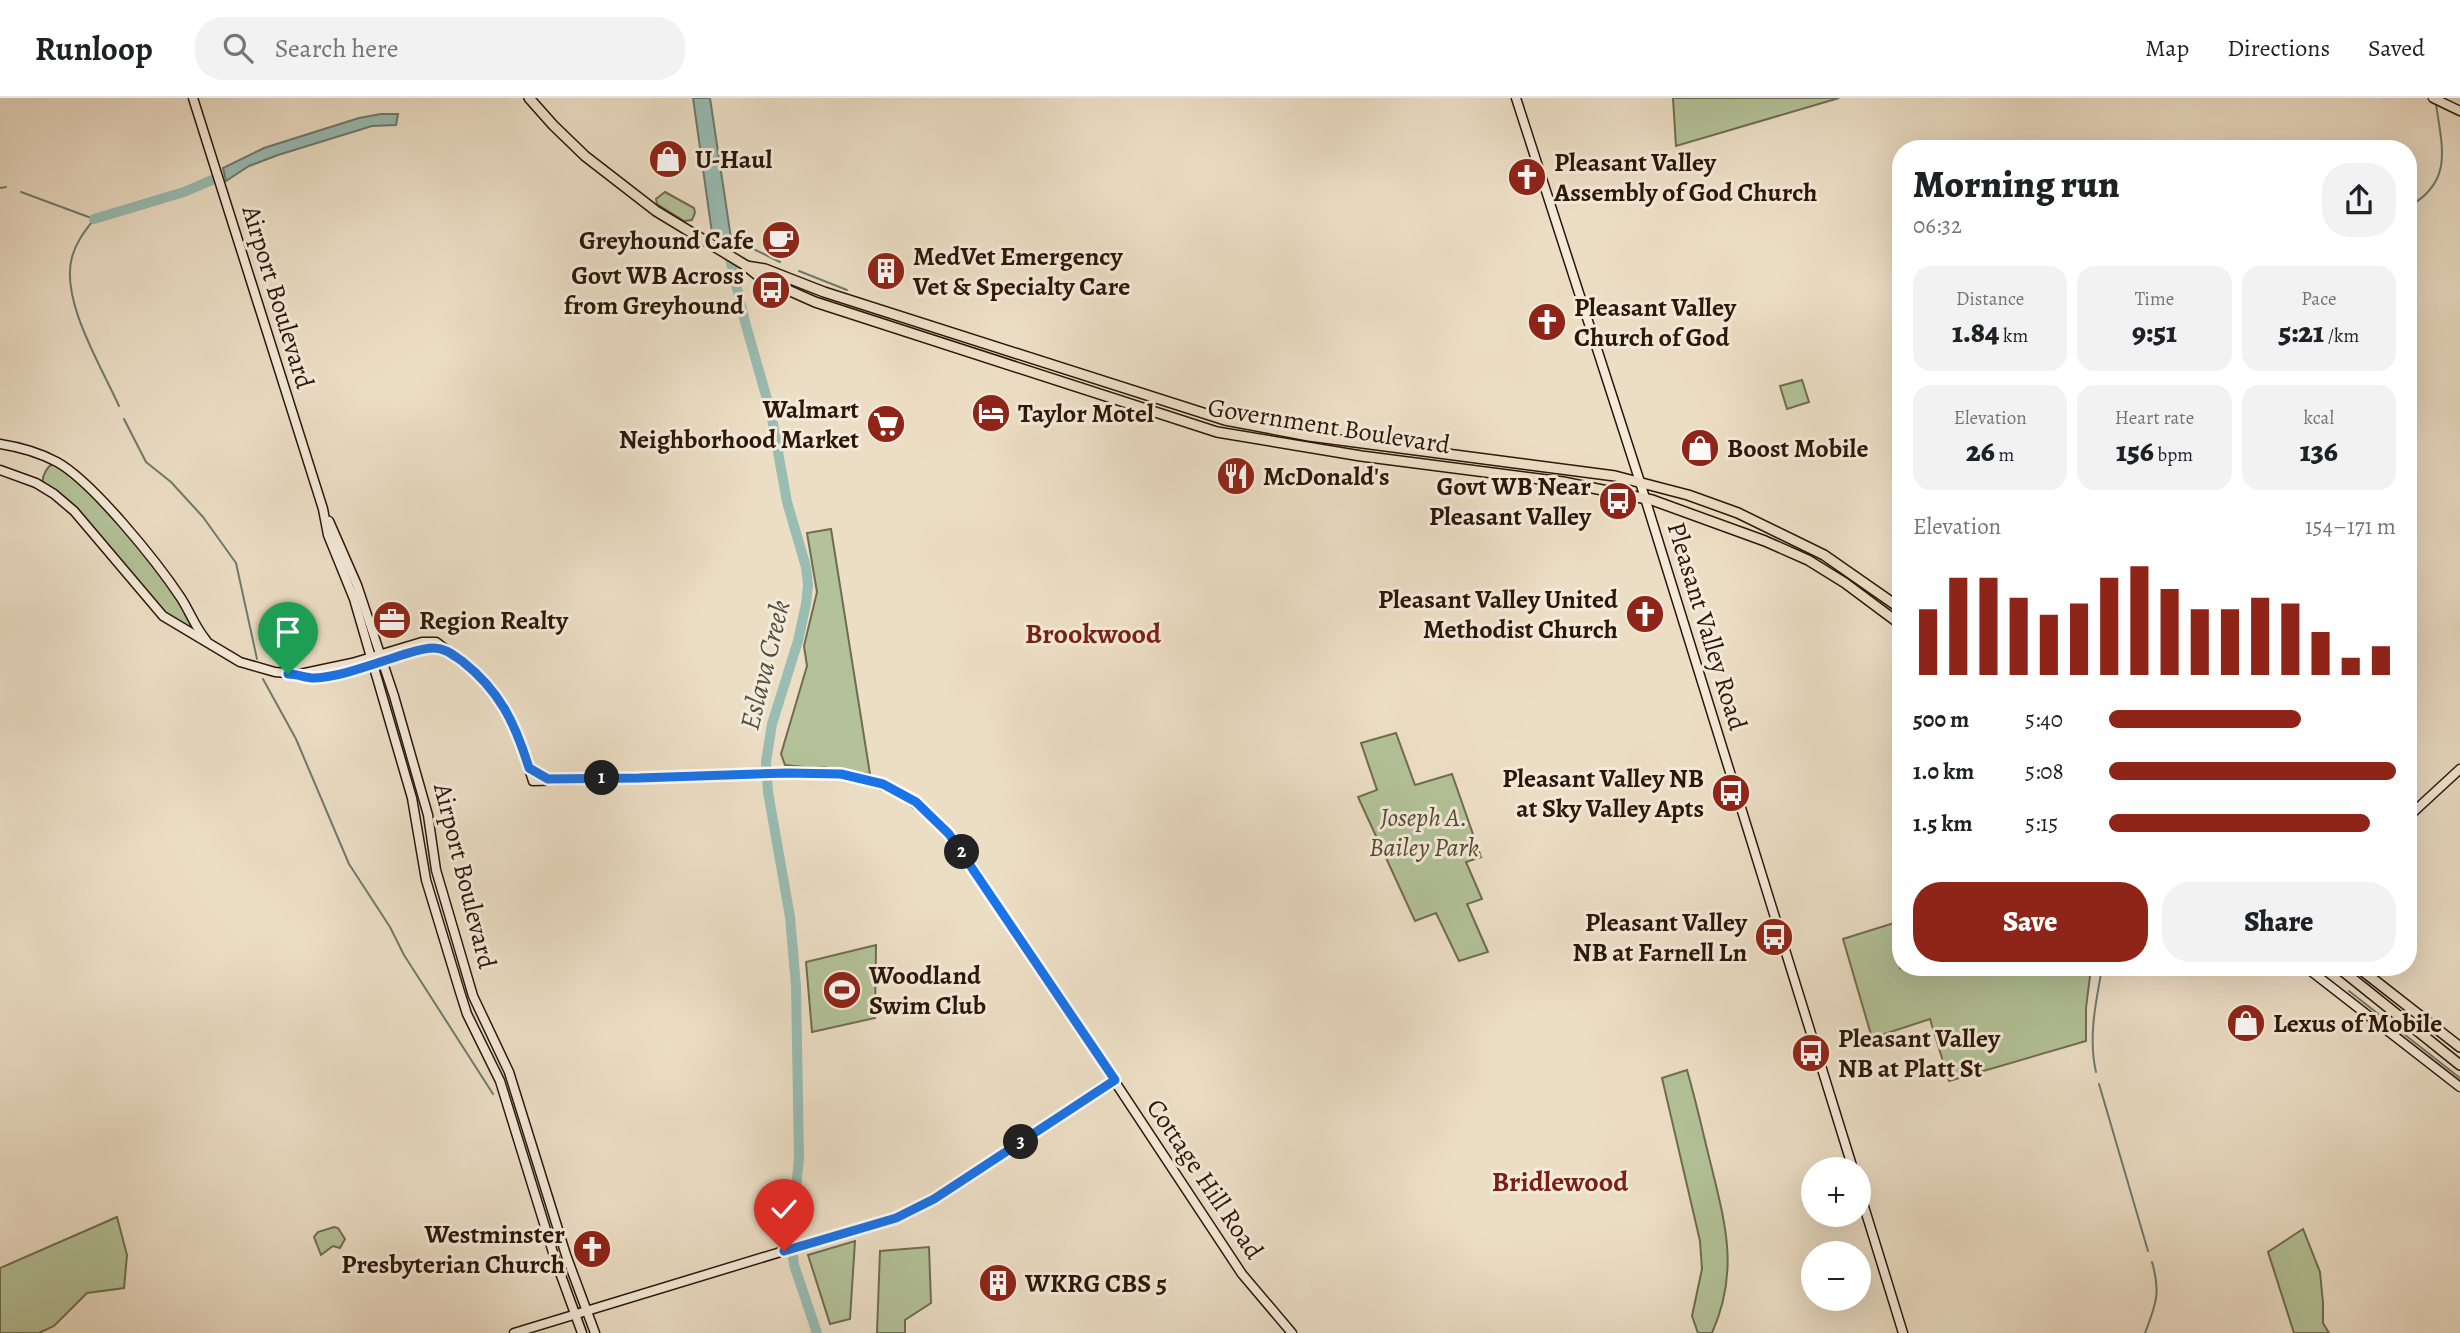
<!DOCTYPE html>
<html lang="en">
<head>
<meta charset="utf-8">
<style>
  :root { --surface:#fff; --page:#f2f2f2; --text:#202124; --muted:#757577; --line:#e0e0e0; --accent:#8f2418 }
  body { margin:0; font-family:Alegreya,serif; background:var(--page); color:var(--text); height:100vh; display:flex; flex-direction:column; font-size:26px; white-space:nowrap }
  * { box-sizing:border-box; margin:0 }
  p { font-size:23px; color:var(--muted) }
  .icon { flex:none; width:38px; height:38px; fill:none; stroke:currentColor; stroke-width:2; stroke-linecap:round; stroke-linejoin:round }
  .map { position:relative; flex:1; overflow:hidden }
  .drawer { position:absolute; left:1892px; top:42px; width:525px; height:836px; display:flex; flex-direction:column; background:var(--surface); border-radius:28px; box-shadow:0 7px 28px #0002 }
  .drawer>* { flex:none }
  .tools { position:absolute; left:1801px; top:1059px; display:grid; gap:14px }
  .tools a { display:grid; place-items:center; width:70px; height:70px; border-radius:50%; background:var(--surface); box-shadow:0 7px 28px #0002; font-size:35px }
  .pin { position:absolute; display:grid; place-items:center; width:60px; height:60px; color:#fff; margin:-72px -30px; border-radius:50% 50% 50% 0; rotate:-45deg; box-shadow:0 0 7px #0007 }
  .pin .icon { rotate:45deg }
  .km { position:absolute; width:35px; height:35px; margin:-18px; border-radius:50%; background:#222; color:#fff; font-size:19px; line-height:35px; text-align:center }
  .round { display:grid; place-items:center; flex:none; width:74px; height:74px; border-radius:28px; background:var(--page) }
  .summary { display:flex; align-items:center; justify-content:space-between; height:119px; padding:0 21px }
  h1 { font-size:38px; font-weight:800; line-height:52px }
  .metrics { display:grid; grid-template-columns:repeat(3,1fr); gap:10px; height:119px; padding:7px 21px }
  .metrics div { display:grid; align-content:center; border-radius:18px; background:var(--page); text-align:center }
  .metrics b { font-size:30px; font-weight:800 }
  .metrics small { font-size:19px; font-weight:400 }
  .metrics p { font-size:19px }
  .chart { height:196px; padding:14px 21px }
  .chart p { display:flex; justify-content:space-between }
  .chart svg { width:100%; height:126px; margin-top:7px; stroke:var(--accent); stroke-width:6 }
  .button { display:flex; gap:14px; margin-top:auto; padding:14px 21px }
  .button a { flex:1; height:80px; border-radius:28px; background:var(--accent); color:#fff; font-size:28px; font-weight:800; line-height:80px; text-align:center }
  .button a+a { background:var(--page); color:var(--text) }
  ul { padding:0 21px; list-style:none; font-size:23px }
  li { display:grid; grid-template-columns:112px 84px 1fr; align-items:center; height:52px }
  li i { height:18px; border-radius:9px; background:var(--accent) }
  header { display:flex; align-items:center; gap:42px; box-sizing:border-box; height:98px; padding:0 35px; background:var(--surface); border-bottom:2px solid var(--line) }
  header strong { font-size:33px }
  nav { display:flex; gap:38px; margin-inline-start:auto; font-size:24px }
  .search { width:490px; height:63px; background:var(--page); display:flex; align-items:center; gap:18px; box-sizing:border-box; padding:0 24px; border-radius:28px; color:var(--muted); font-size:26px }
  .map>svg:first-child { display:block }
  .green { fill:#b3c298; stroke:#6f6c50; stroke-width:2 }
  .water { fill:#99bcb3; stroke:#6d7a6f; stroke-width:2 }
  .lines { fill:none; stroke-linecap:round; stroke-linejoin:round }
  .stream { stroke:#6d7a6f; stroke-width:2 }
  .river { stroke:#99bcb3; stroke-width:10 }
  .secondary-casing { stroke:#2b1609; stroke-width:11 }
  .primary-casing { stroke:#2b1609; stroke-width:12 }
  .secondary { stroke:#f3ead9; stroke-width:8 }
  .primary { stroke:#ecdec5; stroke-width:9 }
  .route-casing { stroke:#fff; stroke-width:14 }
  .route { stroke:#1a73e8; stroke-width:9 }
  .labels { text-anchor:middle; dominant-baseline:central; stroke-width:6; stroke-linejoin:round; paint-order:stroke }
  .poi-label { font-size:26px; font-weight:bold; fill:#2b1609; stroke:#f3ead9; text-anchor:start }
  .street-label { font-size:26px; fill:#2b1609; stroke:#f3ead9 }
  .park-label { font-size:26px; font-style:italic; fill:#544a34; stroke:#f3ead9 }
  .neighbourhood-label { font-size:28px; font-weight:bold; fill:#7a1f14; stroke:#f3ead9 }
  .water-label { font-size:28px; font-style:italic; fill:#525044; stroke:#f3ead9 }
</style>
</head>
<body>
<header>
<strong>Runloop</strong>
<div class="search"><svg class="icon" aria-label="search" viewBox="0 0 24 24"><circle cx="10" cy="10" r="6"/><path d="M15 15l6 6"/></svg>Search here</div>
<nav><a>Map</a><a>Directions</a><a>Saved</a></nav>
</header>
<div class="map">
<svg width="2460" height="1235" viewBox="0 0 2460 1235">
  <rect width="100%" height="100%" fill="#ecdec5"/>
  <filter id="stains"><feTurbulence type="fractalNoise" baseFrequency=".00286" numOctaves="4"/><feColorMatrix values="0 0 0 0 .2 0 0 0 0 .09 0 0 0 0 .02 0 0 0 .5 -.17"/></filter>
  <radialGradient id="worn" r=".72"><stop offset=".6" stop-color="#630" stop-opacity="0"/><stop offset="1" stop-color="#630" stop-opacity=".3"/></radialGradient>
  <g class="green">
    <path d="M1673,0H1839L1676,48Z"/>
    <path d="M665,94L694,110L695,115L692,122L684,123L657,106L656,101Z"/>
    <path d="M1802,282L1809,304L1787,311L1780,288Z"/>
    <path d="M53,366C67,375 80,384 92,396C116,422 185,498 191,528L188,530L168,519L74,409L43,386C41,380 47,368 53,366Z"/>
    <path d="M831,431L870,676L785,667L781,656L807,568L804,548L817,494L807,435Z"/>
    <path d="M1396,635L1415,687L1452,676L1481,759L1466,764L1482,801L1467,806L1488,854L1459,863L1436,815L1415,823L1358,699L1377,692L1361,645Z"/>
    <path d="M1900,823V870H2091L2086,910V943L1949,983L1930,921L1872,940L1843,841Z"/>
    <path d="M876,847L875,920L812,934L806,864Z"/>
    <path d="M1687,972C1696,1003 1703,1035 1711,1067C1726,1128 1739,1174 1712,1235H1698L1692,1218L1702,1171L1700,1143L1662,980Z"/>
    <path d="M117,1119L127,1157L124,1190L87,1195L54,1228L39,1235H0V1170Z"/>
    <path d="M334,1129L338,1130L345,1141L340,1150L333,1148L321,1157L314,1139L318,1134Z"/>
    <path d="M2303,1131L2320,1174L2323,1205V1225L2329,1235H2294L2268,1154Z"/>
    <path d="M855,1143L850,1221L830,1226L808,1157Z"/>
    <path d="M929,1149L931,1205L905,1222V1235H877L880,1153Z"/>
  </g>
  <g class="water">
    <path d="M693,0H710L732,147L712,135Z"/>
    <path d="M381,16H398L396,27L372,28L278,57L249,68L226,83L223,70L264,50L359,20Z"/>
  </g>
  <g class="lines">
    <g class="stream">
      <path d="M0,90L6,89"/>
      <path d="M21,94L94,121C85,133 76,144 72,159C60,202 101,268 119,308"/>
      <path d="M2408,109C2454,84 2442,49 2436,6"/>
      <path d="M731,140L780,164"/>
      <path d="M799,173L847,192"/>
      <path d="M124,321L146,364L171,384L203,419L236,465L257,561"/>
      <path d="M263,581L296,641L349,766L390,829L404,857L493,996"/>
      <path d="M2349,893L2460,980"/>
      <path d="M2096,974C2088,939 2096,904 2102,870"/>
      <path d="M2099,986L2148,1153"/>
      <path d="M2145,1235C2156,1206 2161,1195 2152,1164"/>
    </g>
    <g class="river">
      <path d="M94,121L184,94L212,82"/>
      <path d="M723,131L745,224L771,315L787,404L806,469L808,487L806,506L798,543L772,626L766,664L768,694L790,819L796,888L799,1060L791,1141L794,1167L817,1235"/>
    </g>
    <g class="secondary-casing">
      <g id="secondary">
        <path d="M193,0L323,411L328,437L354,501L412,700L426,782L460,894L467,916L500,983L555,1161L582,1235"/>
        <path d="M1516,0L1640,384L1853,1071"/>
        <path d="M2433,0L2460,13"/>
        <path d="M0,346C19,349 40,355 57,364C93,384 157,464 181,500C190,514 195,529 206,542"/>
        <path d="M0,372L36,385L54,396L74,413L163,518L240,564L275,574L300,576L352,565L422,544H436L477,575L504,608L520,642L533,683L824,674C891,680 928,707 967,760L1242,1176L1292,1235"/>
        <path d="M329,423L357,487L394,598L428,717L436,772L473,898L509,974L566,1157L595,1235"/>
        <path d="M300,576C339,592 405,542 443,552"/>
        <path d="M2408,719L2460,671"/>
        <path d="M2307,870L2460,989"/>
        <path d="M1858,1089L1903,1235"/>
        <path d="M514,1235L909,1115L934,1101L1115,982"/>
      </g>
    </g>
    <g class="primary-casing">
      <g id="primary">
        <path d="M529,0L553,27L585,58L656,113L745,167L761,180L815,204L1217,334L1361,358L1563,384L1652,402L1765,443L1808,462L1845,485L1900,526"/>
        <path d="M746,168L765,171L824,194L1225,322L1309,338L1615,378L1688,397L1738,415L1824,457L1900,510"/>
        <path d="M2339,870L2460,967"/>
        <path d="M2359,870L2460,949"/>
      </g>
    </g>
    <use href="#secondary" class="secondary"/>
    <use href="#primary" class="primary"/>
  </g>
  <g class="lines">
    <g class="route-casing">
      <path id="route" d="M288,576C297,576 306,580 314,580C341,579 376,565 402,557C412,554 423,550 434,550C445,550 453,557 462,563C500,593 515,625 529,670L548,681L639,680L787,675L841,676L883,686L916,704L949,736L1115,982L934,1101L896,1120L784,1153"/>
    </g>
    <use href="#route" class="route"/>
  </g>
  <defs>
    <g id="shop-disc" transform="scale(2.0125)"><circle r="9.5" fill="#8f2418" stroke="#f3ead9"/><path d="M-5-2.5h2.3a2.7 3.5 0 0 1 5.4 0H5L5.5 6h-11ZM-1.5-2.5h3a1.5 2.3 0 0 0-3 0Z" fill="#fff"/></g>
    <g id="church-disc" transform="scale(2.0125)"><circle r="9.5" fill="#8f2418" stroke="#f3ead9"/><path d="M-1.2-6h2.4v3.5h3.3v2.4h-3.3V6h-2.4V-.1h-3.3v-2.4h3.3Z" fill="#fff"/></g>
    <g id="cafe-disc" transform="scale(2.0125)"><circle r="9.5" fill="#8f2418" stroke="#f3ead9"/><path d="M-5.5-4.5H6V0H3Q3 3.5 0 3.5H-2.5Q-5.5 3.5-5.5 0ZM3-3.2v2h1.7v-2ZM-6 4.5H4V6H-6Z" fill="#fff"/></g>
    <g id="building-disc" transform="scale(2.0125)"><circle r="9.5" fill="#8f2418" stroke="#f3ead9"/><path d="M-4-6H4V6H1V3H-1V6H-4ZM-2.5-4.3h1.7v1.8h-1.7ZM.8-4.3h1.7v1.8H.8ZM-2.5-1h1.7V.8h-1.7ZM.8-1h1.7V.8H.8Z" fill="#fff"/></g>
    <g id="bus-disc" transform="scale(2.0125)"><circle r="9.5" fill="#8f2418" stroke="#f3ead9"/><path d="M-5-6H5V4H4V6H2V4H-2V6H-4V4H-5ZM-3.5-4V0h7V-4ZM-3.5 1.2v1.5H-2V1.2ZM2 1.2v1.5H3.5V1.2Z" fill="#fff"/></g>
    <g id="hotel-disc" transform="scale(2.0125)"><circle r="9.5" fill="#8f2418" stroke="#f3ead9"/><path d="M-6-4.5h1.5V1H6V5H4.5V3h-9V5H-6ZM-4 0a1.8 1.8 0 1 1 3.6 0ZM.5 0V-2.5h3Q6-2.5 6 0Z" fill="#fff"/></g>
    <g id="supermarket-disc" transform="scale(2.0125)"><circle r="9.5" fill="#8f2418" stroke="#f3ead9"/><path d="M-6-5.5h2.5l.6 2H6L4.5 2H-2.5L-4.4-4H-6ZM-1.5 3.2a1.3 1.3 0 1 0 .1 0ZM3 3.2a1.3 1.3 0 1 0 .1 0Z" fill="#fff"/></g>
    <g id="restaurant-disc" transform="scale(2.0125)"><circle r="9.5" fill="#8f2418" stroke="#f3ead9"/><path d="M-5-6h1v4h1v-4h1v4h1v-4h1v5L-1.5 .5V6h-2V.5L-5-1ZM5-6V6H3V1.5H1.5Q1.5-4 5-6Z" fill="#fff"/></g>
    <g id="office-disc" transform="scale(2.0125)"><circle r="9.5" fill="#8f2418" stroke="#f3ead9"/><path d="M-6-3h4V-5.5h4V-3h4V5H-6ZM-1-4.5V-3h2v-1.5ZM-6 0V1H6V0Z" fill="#fff"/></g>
    <g id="stadium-disc" transform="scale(2.0125)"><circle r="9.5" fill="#8f2418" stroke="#f3ead9"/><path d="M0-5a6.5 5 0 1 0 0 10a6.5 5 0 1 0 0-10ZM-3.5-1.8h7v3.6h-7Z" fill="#fff"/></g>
  </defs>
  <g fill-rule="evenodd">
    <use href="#shop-disc" x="668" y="61"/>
    <use href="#church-disc" x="1527" y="79"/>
    <use href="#cafe-disc" x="781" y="142"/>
    <use href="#building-disc" x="886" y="173"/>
    <use href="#bus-disc" x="771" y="192"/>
    <use href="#church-disc" x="1547" y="224"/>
    <use href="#hotel-disc" x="991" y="315"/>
    <use href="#supermarket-disc" x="886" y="326"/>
    <use href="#shop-disc" x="1700" y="350"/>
    <use href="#restaurant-disc" x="1236" y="378"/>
    <use href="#bus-disc" x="1618" y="403"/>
    <use href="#church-disc" x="1645" y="516"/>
    <use href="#office-disc" x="392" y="522"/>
    <use href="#bus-disc" x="1731" y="695"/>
    <use href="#bus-disc" x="1774" y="839"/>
    <use href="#stadium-disc" x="842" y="892"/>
    <use href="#shop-disc" x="2246" y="925"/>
    <use href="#bus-disc" x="1811" y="955"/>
    <use href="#church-disc" x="592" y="1151"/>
    <use href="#building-disc" x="998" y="1185"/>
  </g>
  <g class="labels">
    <g class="poi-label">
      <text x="695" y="61">U-Haul</text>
      <text x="1554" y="64">Pleasant Valley<tspan x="1554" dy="30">Assembly of God Church</tspan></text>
      <text x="754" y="142" text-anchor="end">Greyhound Cafe</text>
      <text x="913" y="158">MedVet Emergency<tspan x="913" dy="30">Vet &amp; Specialty Care</tspan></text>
      <text x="744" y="177" text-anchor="end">Govt WB Across<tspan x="744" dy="30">from Greyhound</tspan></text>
      <text x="1574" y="209">Pleasant Valley<tspan x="1574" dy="30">Church of God</tspan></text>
      <text x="859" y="311" text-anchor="end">Walmart<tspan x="859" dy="30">Neighborhood Market</tspan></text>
      <text x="1018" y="315">Taylor Motel</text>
      <text x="1727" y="350">Boost Mobile</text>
      <text x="1263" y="378">McDonald's</text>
      <text x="1591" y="388" text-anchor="end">Govt WB Near<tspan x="1591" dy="30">Pleasant Valley</tspan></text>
      <text x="1618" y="501" text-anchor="end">Pleasant Valley United<tspan x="1618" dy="30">Methodist Church</tspan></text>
      <text x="419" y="522">Region Realty</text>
      <text x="1704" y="680" text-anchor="end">Pleasant Valley NB<tspan x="1704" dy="30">at Sky Valley Apts</tspan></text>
      <text x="1747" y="824" text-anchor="end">Pleasant Valley<tspan x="1747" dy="30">NB at Farnell Ln</tspan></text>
      <text x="869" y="877">Woodland<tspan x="869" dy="30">Swim Club</tspan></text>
      <text x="2273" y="925">Lexus of Mobile</text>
      <text x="1838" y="940">Pleasant Valley<tspan x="1838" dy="30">NB at Platt St</tspan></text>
      <text x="565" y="1136" text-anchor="end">Westminster<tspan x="565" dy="30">Presbyterian Church</tspan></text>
      <text x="1025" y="1185">WKRG CBS 5</text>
    </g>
    <g class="street-label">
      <text transform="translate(278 199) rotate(73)">Airport Boulevard</text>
      <text transform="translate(1329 328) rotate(9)">Government Boulevard</text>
      <text transform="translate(1707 528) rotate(73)">Pleasant Valley Road</text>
      <text transform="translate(465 778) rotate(76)">Airport Boulevard</text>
      <text transform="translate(1205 1081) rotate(56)">Cottage Hill Road</text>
    </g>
    <g class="park-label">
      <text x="1424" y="719">Joseph A.<tspan x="1424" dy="30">Bailey Park</tspan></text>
    </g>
    <g class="neighbourhood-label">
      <text x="1093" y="536">Brookwood</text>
      <text x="1560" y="1084">Bridlewood</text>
    </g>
    <g class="water-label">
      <text transform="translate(765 567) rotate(-76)">Eslava Creek</text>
    </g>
  </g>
  <rect width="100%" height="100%" filter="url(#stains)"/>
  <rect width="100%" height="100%" fill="url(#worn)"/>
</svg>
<div class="tools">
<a>+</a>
<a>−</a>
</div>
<div class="pin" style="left:288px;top:576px;background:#1e9e55"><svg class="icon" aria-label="arrive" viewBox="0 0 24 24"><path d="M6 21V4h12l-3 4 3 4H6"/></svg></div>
<div class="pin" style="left:784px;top:1153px;background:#d93025"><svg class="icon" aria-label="check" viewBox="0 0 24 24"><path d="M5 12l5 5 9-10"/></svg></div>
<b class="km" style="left:602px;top:680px">1</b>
<b class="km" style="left:962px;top:754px">2</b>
<b class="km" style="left:1021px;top:1044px">3</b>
<section class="drawer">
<div class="summary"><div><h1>Morning run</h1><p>06:32</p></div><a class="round"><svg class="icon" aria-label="share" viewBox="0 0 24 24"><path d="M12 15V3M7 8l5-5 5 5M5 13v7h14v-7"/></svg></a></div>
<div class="metrics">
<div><p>Distance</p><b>1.84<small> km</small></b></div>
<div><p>Time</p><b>9:51</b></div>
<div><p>Pace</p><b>5:21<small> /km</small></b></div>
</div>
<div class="metrics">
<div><p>Elevation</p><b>26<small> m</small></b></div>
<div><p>Heart rate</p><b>156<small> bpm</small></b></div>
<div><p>kcal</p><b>136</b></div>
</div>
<div class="chart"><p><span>Elevation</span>154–171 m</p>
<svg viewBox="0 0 160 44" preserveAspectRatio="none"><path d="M5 44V21M15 44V10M25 44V10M35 44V17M45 44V23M55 44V19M65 44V10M75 44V6M85 44V14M95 44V21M105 44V21M115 44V17M125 44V19M135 44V29M145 44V38M155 44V34"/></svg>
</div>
<ul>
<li><b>500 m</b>5:40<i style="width:67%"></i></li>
<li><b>1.0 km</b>5:08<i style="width:100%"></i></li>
<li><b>1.5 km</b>5:15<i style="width:91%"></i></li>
</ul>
<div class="button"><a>Save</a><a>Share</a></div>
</section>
</div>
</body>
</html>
